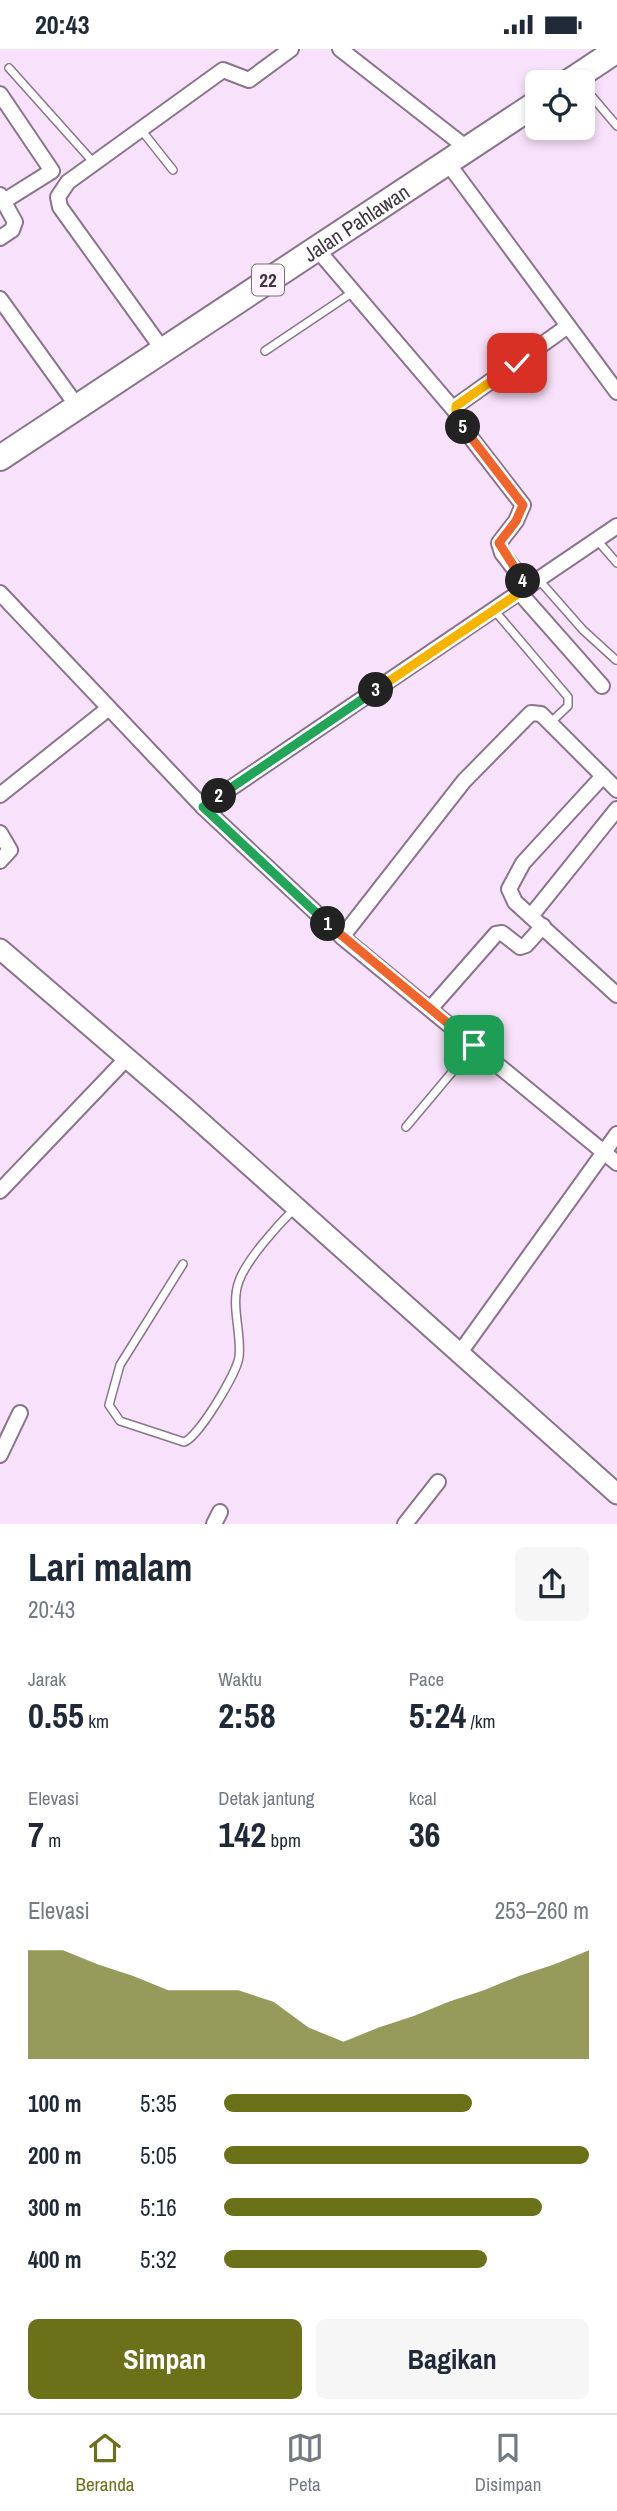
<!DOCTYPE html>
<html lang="id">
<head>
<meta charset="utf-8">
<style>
  :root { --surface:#fff; --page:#f6f6f7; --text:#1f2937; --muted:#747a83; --line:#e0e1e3; --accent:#6a7118 }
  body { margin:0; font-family:"Archivo Narrow",sans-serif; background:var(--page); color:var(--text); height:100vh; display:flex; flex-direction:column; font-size:26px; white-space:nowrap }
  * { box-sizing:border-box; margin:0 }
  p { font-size:23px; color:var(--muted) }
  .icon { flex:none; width:38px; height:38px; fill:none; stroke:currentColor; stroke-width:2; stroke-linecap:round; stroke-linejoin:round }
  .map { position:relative; height:1475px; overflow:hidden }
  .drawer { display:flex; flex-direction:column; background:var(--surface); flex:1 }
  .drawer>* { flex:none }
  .tools { position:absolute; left:525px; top:21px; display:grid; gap:14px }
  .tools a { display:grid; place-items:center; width:70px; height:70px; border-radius:10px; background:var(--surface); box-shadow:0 4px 10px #0003; font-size:35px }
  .pin { position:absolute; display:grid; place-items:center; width:60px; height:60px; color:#fff; margin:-30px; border-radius:14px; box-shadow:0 4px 10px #0006 }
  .km { position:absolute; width:35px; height:35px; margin:-18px; border-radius:50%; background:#222; color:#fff; font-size:19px; line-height:35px; text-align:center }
  .round { display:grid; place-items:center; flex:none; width:74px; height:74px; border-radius:10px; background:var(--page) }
  .overview { display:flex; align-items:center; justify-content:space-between; height:119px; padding:0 28px }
  h1 { font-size:38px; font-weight:700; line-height:52px }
  .stats { display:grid; grid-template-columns:repeat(3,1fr); gap:10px; height:119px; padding:7px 28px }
  .stats div { display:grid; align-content:center }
  .stats b { font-size:35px; font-weight:700 }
  .stats small { font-size:19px; font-weight:400 }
  .stats p { font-size:19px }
  .chart { height:196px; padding:14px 28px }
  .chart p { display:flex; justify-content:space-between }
  .chart svg { width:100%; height:126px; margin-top:7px; fill:var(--accent); opacity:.7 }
  .action { display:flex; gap:14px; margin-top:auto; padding:14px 28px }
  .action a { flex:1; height:80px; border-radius:10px; background:var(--accent); color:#fff; font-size:28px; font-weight:700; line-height:80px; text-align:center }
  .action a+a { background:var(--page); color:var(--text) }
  ul { padding:0 28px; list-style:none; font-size:23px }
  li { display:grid; grid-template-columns:112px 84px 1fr; align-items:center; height:52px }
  li i { height:18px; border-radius:9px; background:var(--accent) }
  .status { display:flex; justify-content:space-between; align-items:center; height:49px; padding:0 35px; background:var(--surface); direction:ltr }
  .status svg { height:19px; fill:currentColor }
  .menu { display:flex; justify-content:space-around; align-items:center; height:98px; border-top:2px solid var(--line); background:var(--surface); font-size:19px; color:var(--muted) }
  .menu a { display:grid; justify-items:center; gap:4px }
  .menu .current { color:var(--accent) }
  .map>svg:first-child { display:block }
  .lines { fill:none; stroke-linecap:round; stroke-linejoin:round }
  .service-casing { stroke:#89748b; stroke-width:10 }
  .minor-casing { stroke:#89748b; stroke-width:18 }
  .tertiary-casing { stroke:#89748b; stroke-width:23 }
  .trunk-casing { stroke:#89748b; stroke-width:28 }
  .service { stroke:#fff; stroke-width:7 }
  .minor { stroke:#fff; stroke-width:14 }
  .tertiary { stroke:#fff; stroke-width:19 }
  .trunk { stroke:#fff; stroke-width:24 }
  .split-1-casing { stroke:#fff; stroke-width:14 }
  .split-2-casing { stroke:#fff; stroke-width:14 }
  .split-3-casing { stroke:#fff; stroke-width:14 }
  .split-4-casing { stroke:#fff; stroke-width:14 }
  .split-5-casing { stroke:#fff; stroke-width:14 }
  .split-6-casing { stroke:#fff; stroke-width:14 }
  .split-1 { stroke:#f0652b; stroke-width:9 }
  .split-2 { stroke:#22a559; stroke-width:9 }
  .split-3 { stroke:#22a559; stroke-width:9 }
  .split-4 { stroke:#f5b400; stroke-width:9 }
  .split-5 { stroke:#f0652b; stroke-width:9 }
  .split-6 { stroke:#f5b400; stroke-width:9 }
  .labels { text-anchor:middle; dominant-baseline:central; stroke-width:6; stroke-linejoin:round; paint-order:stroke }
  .shield { fill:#fdf3fd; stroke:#796f79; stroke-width:2 }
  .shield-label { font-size:19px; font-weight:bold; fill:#403740 }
  .street-label { font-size:21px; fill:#403740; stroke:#fdf3fd }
</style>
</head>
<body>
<div class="status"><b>20:43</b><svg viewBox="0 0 49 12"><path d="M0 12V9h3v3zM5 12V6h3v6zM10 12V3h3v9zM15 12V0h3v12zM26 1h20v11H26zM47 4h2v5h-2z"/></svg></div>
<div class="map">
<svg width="617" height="1475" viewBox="0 0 617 1475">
  <rect width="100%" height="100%" fill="#f8e1fa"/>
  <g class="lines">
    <g class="service-casing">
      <g id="service">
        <path d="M9,19L94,114"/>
        <path d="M583,37L617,77"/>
        <path d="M142,82L173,121"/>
        <path d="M265,302L353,243"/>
        <path d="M597,491L617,514"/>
        <path d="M539,531L583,581L616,611"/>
        <path d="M494,561L568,648V657L550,674"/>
        <path d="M406,1078L474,997"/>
        <path d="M183,1215L120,1316L109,1356L120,1372L184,1393C198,1389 237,1324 239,1308C242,1284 230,1256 239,1232C247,1210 278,1176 295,1159"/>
      </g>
    </g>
    <g class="minor-casing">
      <g id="minor">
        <path d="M340,0L468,100"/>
        <path d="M0,45L52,122L4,152"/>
        <path d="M447,113L617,343"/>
        <path d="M0,146L15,173L12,181L0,189"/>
        <path d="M316,199L455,362"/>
        <path d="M0,250L77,357"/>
        <path d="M163,301L60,158L58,148L68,133L223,21L249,31L291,0"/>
        <path d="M528,538L502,504L499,494L516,472L523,456L461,376L455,362L456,357L568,277"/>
        <path d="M519,543L602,637"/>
        <path d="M0,544L203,758L342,888L617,1114"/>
        <path d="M603,727L523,814L509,840L515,853L617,946"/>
        <path d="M0,746L109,659"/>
        <path d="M203,758L617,477"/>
        <path d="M0,784L10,801L0,812"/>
        <path d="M531,867L617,760"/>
        <path d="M342,888L464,732L531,664L541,665L617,741"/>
        <path d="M430,960L496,885L502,884L520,898L526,896L543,877"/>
        <path d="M0,1142L127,1009"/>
        <path d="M459,1305L617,1085"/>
        <path d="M0,1406L20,1364"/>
        <path d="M214,1475L220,1463"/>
        <path d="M405,1475L438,1433"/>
      </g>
    </g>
    <g class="tertiary-casing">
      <path id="tertiary" d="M0,900L184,1058L617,1445"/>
    </g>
    <g class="trunk-casing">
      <g id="trunk">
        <path d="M569,33L617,1"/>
        <path id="s1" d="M0,409L537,54"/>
      </g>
    </g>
    <use href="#service" class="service"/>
    <use href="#minor" class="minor"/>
    <use href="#tertiary" class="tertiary"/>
    <use href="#trunk" class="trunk"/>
  </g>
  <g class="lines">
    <g class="split-1-casing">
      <path id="split-1" d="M328,875L474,996"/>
    </g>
    <g class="split-2-casing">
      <path id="split-2" d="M219,747L203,758L328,875"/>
    </g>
    <g class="split-3-casing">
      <path id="split-3" d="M219,747L376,641"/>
    </g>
    <g class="split-4-casing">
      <path id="split-4" d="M376,641L528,538L523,532"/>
    </g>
    <g class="split-5-casing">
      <path id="split-5" d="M463,378L523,456L516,472L499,494L523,532"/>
    </g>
    <g class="split-6-casing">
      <path id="split-6" d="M463,378L456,366V357L517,314"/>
    </g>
    <use href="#split-1" class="split-1"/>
    <use href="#split-2" class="split-2"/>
    <use href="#split-3" class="split-3"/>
    <use href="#split-4" class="split-4"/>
    <use href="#split-5" class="split-5"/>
    <use href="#split-6" class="split-6"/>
  </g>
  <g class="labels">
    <rect class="shield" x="252" y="215.5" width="32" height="31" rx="5"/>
    <g class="shield-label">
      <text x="268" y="231">22</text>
    </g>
    <g class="street-label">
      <text stroke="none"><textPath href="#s1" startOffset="427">Jalan Pahlawan</textPath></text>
    </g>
  </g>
</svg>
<div class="tools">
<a><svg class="icon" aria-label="locate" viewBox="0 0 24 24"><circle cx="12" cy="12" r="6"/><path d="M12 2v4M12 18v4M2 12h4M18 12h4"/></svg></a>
</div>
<div class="pin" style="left:474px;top:996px;background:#1e9e55"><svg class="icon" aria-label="arrive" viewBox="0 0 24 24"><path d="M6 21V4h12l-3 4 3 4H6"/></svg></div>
<div class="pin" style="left:517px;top:314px;background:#d93025"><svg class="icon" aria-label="check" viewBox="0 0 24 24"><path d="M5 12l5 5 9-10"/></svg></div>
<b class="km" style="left:328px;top:875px">1</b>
<b class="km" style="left:219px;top:747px">2</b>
<b class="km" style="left:376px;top:641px">3</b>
<b class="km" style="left:523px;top:532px">4</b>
<b class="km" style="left:463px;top:378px">5</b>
</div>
<section class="drawer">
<div class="overview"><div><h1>Lari malam</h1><p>20:43</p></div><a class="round"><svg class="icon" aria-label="share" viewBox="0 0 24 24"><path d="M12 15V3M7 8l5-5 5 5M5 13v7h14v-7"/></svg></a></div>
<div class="stats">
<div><p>Jarak</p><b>0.55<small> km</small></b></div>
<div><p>Waktu</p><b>2:58</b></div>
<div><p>Pace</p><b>5:24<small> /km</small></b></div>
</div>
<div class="stats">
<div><p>Elevasi</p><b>7<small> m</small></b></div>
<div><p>Detak jantung</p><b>142<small> bpm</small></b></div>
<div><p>kcal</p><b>36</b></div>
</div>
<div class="chart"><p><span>Elevasi</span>253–260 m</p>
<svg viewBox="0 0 160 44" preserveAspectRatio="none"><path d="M0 44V6L10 6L20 11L30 15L40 20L50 20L60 20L70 24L80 33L90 38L100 33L110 29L120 24L130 20L140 15L150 11L160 6V44z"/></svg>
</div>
<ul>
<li><b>100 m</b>5:35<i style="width:68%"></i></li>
<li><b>200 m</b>5:05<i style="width:100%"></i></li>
<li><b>300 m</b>5:16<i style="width:87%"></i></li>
<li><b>400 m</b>5:32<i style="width:72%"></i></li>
</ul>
<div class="action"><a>Simpan</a><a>Bagikan</a></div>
</section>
<nav class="menu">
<a class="current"><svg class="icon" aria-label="home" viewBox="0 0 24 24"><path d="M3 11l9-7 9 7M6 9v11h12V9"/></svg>Beranda</a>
<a><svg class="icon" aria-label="map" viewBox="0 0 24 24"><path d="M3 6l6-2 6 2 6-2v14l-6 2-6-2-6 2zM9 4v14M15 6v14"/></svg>Peta</a>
<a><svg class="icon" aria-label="saved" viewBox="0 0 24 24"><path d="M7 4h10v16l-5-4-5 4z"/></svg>Disimpan</a>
</nav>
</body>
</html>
